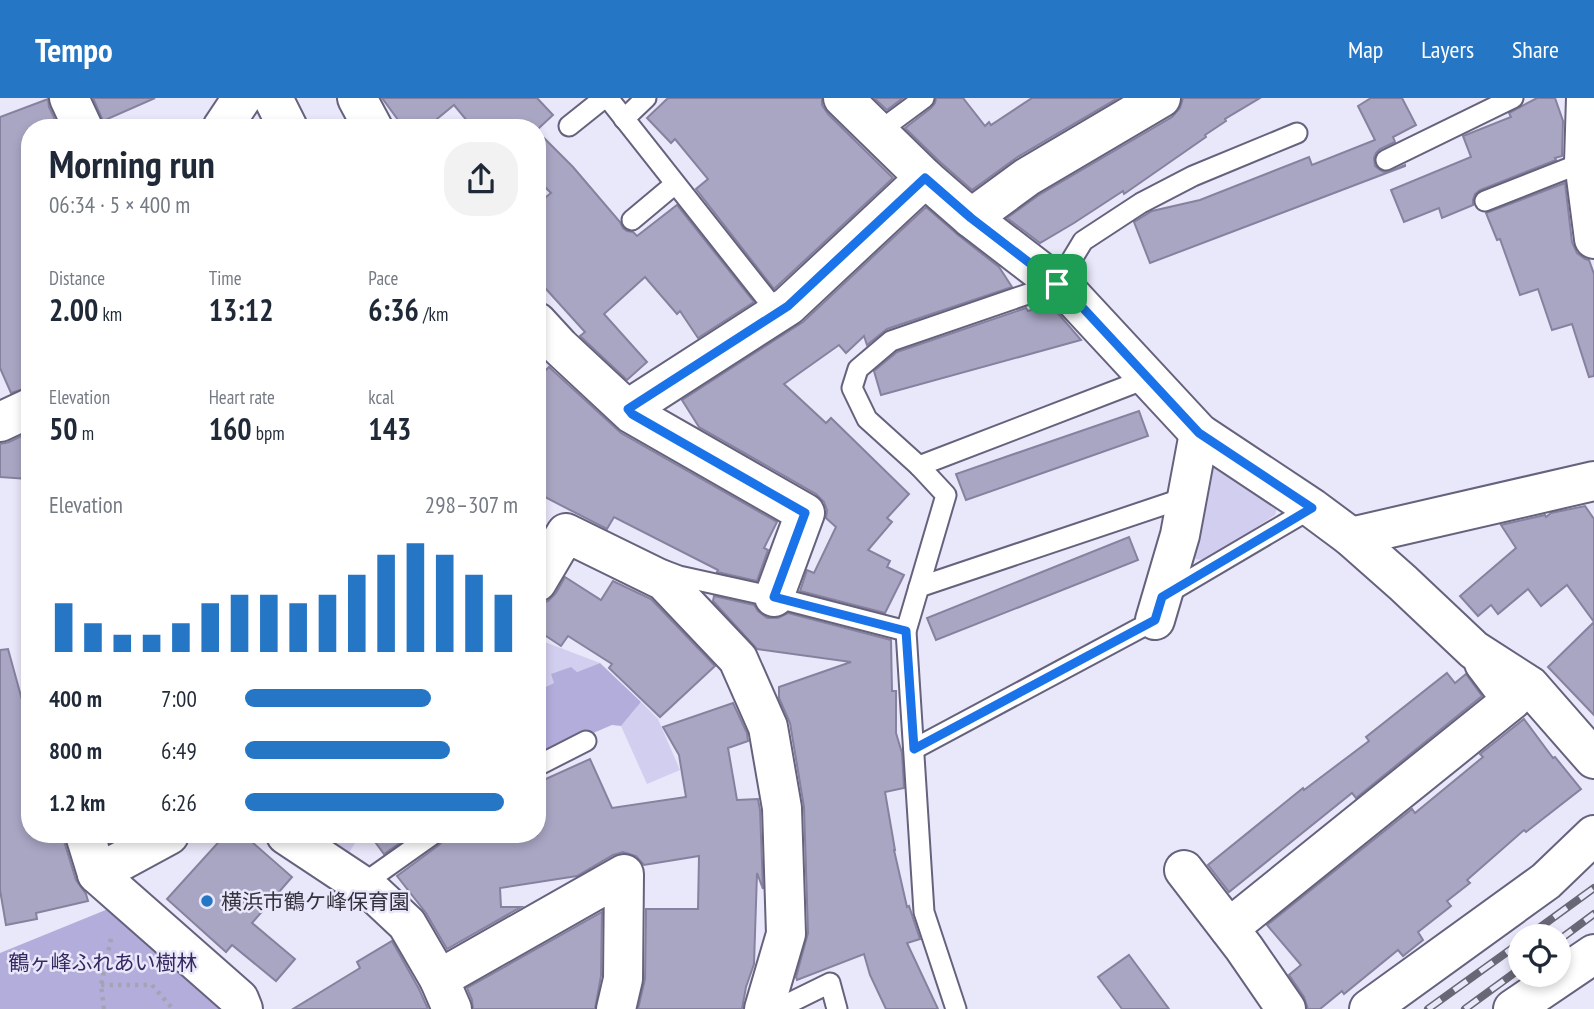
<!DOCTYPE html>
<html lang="en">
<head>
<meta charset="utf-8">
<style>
  :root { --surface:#fff; --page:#f2f2f3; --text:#1f2937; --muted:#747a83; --accent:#2577c6 }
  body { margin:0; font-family:"PT Sans Narrow","Noto Sans JP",sans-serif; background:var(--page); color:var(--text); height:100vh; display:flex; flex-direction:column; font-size:26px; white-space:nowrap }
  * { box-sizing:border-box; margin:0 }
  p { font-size:23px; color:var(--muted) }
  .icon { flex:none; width:38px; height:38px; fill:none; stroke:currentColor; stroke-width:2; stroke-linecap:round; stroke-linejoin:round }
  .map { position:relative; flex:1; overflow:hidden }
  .panel { position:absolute; left:21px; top:21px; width:525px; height:724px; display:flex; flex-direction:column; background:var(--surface); border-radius:28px; box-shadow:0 4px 10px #0003 }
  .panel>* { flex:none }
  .controls { position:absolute; left:1508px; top:826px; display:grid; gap:14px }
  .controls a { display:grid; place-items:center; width:63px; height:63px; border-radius:50%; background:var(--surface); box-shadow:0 4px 10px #0003; font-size:35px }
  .pin { position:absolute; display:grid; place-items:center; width:60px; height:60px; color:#fff; margin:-30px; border-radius:14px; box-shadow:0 4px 10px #0006 }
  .round { display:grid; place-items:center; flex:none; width:74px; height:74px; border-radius:28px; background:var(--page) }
  .overview { display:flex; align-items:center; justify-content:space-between; height:119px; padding:0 28px }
  h1 { font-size:38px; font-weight:600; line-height:52px }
  .figures { display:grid; grid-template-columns:repeat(3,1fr); gap:10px; height:119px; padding:7px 28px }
  .figures div { display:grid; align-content:center }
  .figures b { font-size:30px; font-weight:600 }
  .figures small { font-size:19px; font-weight:400 }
  .figures p { font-size:19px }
  .chart { height:196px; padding:14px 28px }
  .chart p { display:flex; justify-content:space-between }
  .chart svg { width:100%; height:126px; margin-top:7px; stroke:var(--accent); stroke-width:6 }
  ul { padding:0 28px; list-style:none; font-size:23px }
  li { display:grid; grid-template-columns:112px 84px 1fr; align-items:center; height:52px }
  li i { height:18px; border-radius:9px; background:var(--accent) }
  header { display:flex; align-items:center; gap:42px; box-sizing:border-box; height:98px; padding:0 35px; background:var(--accent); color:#fff }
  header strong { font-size:33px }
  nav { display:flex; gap:38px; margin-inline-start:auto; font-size:24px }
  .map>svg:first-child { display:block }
  .green { fill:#d2ceef }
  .forest { fill:#b3addc }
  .building { fill:#a9a6c4; stroke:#85819e; stroke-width:2 }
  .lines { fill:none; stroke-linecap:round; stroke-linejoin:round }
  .lane-casing { stroke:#65627d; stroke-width:23 }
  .street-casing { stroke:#65627d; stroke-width:42 }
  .path { stroke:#a5a3b3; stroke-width:4.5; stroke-dasharray:3.5 5; stroke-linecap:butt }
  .lane { stroke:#fff; stroke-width:19 }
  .street { stroke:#fff; stroke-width:38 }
  .rail-casing { stroke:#686775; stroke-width:8 }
  .rail { stroke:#e9e7fa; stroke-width:5; stroke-dasharray:16; stroke-linecap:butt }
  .route-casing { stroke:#fff; stroke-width:14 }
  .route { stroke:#1a73e8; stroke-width:9 }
  .poi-dot { fill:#2577c6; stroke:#e9e7fa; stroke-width:2.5 }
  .labels { text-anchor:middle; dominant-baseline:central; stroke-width:5; stroke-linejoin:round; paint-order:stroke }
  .poi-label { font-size:21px; fill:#32313d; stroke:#e9e7fa; text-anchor:start }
  .park-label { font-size:21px; fill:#362861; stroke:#e9e7fa }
</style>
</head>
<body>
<header>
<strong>Tempo</strong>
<nav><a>Map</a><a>Layers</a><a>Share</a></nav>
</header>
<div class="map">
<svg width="1594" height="911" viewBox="0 0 1594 911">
  <rect width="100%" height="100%" fill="#e9e7fa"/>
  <g class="green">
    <path d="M1205,359L1277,409L1275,417L1210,460C1203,462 1198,463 1191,459Z"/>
    <path d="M537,541L600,565L577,574L552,577L554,585L537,593Z"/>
    <path d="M641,604L658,621L680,672L647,686L621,628Z"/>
    <path d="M307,737H360L344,763Z"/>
  </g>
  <g class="forest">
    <path d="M600,565L641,604L621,628L612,627L537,659V593L554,585L551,576L571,569L577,574Z"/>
    <path d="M113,809L228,911H0V855Z"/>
  </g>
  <g class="building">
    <path d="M93,0H155L103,23Z"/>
    <path d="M382,0H537L553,17L539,30H473L454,7L426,30H404Z"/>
    <path d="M668,0H822V7L828,16L893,80L774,191L696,91L708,81L675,41L671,45L647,20Z"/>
    <path d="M874,0H903L887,12Z"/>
    <path d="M936,0H963L985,28L989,24L991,27L1032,0H1118L1016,60L972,92L940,64L905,30L931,10L935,5Z"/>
    <path d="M1183,0H1260L1225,21L1226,23L1205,37L1206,39L1124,96L1123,93L1074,125L1040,145L1007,120L1039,97L1172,19L1180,10Z"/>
    <path d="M1371,0H1402L1416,27L1393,39L1395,44L1380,51L1376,55L1374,60L1375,68L1380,72L1384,74L1391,73L1405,67V68L1150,165L1134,124L1152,113L1200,102L1309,59L1312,67L1375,42L1358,8Z"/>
    <path d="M1537,0H1555L1563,23L1562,58L1555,60L1556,62L1480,92L1475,96L1473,102V107L1442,120L1439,110L1404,124L1391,92L1471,59L1463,38L1511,19L1509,15Z"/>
    <path d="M48,1L49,9L59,30H30V289L11,295L0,270V19Z"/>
    <path d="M537,33L573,69L620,124L623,130L627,133L633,134L637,138L677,107L754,204L698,240L680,213L677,216L645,179L604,216L647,264L627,282L580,238L585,234L537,181V106L551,95L537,81Z"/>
    <path d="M1565,85L1572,144L1577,155L1585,161L1589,162L1594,176V278L1589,279L1572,226L1552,232L1538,191L1520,197L1500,141L1497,142L1486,115Z"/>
    <path d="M926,109L958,137L999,169L1012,189L887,231L867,247L864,238L846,255L839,247L784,286L826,325L831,320L909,396L887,420L892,424L868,452L890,463L887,469L904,477L885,515L800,493L807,472L814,475L836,429L826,420L827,412L824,404L816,396L699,329L682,302L803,224Z"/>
    <path d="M1047,207L1049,215L1056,213L1081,242L881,297L874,273L897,254L1026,210L1028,213Z"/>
    <path d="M549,269L621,335L777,424L764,450L768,452L757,483L717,474L718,472L614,419L607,431L537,395V281Z"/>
    <path d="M1139,313L1148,338L966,402L956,376Z"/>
    <path d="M30,334L28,381L0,379V346L9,344Z"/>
    <path d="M1585,408L1594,421V617L1548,569L1594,524L1567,487L1541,508L1528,491L1498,516L1491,507L1478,518L1460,498L1516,450L1501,427L1545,417L1546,419L1551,415Z"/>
    <path d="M1129,439L1138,462L936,542L927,520Z"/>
    <path d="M565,479L601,502L613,483L651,501L715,568L660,619L609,570L612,566L568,538L561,548L537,532V506L548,503L556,495Z"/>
    <path d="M714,498L754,507L758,513L767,520H778L788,515L891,542L892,593H896V635L902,655L904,690L885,694L895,752H894L907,809L909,808L920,841L907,845L938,911H886L870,877L864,856L797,882L796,879L808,835L804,709L790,625L779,600V589L851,564L757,551L713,503Z"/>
    <path d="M8,551L30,631V737H64V743L76,782L86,796L88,803L36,815L37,821L6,827L0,792V552Z"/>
    <path d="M1447,575L1455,585L1466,576L1482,598L1356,700L1352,695L1229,794L1208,767L1303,690L1304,692L1369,643L1366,639Z"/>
    <path d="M733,605L747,635L748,643L728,650L737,702L758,701L760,712L763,791L757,775L754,866L746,889L742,911H638L645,881L646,811H698L699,758L644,767L636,758L623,754L613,757L577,778L500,790L501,809H521L447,851L426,815L397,778L439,747L443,743L444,737H537V685L590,661L612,710L686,699L679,657L663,629Z"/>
    <path d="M1524,621L1553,660L1555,659L1581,691L1526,734L1524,732L1467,782L1470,785L1447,803L1451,808L1418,834L1423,842L1403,858L1398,852L1344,896L1342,893L1320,911H1308L1304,899L1289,877L1301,867L1267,827L1412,711L1415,715L1483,659L1480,656Z"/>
    <path d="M225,737H244L292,779L252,825L295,861L276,883L232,847L226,854L167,801Z"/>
    <path d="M370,737H411L384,756Z"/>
    <path d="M602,814L601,878L595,911H473L472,902L467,890Z"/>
    <path d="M392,843L419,891L428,911H293L360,870L357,864Z"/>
    <path d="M1129,857L1169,911H1122L1098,879Z"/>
  </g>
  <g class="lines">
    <g class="lane-casing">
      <g id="lane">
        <path d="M608,0L777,214"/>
        <path d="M624,21L646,0"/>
        <path d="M569,28L604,0"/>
        <path d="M878,34L924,0"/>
        <path d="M1386,62L1513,0"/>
        <path d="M1485,103L1584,64"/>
        <path d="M632,122L675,86"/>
        <path d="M919,368L1148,280"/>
        <path d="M663,472L679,478L774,499L906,533"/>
        <path d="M919,489L1187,399"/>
        <path d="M1166,496L1312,410"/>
        <path d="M914,651L1155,522"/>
        <path d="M537,668L586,643"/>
        <path d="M360,788L432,737"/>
        <path d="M777,911L830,885L837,911"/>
        <path d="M956,911L924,814L906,533L946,397L919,368L867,321L852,290L858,271L891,243L1057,186L1083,143L1141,105L1193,78L1297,35"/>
      </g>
    </g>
    <g class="street-casing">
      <g id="street">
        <path d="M69,0L83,30"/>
        <path d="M273,0L288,30"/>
        <path d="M357,0L373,30"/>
        <path d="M843,0L925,80L971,120L1070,196L1199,335L1312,410L1351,439L1403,485L1474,552L1530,588L1594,661"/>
        <path d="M1586,0L1584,64L1594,141"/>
        <path d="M222,30L242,0"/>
        <path d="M971,120L1027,79L1161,0"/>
        <path d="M537,224L560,249L632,316L805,415L774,499"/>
        <path d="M628,311L788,208L925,80"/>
        <path d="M0,324L30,310"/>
        <path d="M1351,439L1594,383"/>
        <path d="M537,484L566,435L664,483L738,561L768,629L782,710L786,836L764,911"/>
        <path d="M1155,522L1180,437L1199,335"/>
        <path d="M85,737L97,776L239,901L243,911"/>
        <path d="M286,737L375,796L407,826L439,881L452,911"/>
        <path d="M1184,772L1244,850L1286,911"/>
        <path d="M97,776L169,737"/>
        <path d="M1229,830L1512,602L1484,565"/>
        <path d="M439,881L624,776L623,881L616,911"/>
        <path d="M1369,911L1546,783L1594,737"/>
        <path d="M1513,911L1594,856"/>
      </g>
    </g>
    <g class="path">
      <path d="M101,887H152L173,911"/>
      <path d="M104,911L101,887L112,836"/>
    </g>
    <use href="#lane" class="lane"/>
    <use href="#street" class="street"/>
    <g class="rail-casing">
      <g id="rail">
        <path d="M1528,838L1594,790"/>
        <path d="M1559,842L1594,816"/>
        <path d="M1428,911L1521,844"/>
        <path d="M1465,911L1521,870"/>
      </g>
    </g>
    <use href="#rail" class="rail"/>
  </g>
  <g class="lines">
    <g class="route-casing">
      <path id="route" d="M925,80L971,120L1070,196L1199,335L1312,410L1162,499L1155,522L914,651L906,533L774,499L805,415L632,316L628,311L788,208Z"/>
    </g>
    <use href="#route" class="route"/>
  </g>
  <circle class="poi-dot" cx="207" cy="803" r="7"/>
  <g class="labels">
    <g class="poi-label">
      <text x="221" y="803">横浜市鶴ケ峰保育園</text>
    </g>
    <g class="park-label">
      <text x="103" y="864">鶴ヶ峰ふれあい樹林</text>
    </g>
  </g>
</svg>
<div class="controls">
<a><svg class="icon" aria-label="locate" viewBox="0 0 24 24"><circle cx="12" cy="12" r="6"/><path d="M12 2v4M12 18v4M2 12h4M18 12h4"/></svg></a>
</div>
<div class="pin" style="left:1057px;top:186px;background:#1e9e55"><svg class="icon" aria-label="arrive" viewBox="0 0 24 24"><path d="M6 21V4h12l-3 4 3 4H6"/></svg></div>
<section class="panel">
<div class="overview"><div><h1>Morning run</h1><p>06:34 · 5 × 400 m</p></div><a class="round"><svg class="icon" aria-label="share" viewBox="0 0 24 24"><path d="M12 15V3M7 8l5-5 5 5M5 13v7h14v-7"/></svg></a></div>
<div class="figures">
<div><p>Distance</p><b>2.00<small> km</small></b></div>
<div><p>Time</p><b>13:12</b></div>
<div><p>Pace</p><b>6:36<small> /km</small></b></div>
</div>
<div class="figures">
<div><p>Elevation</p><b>50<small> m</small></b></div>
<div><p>Heart rate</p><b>160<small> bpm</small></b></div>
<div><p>kcal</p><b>143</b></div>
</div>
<div class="chart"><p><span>Elevation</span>298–307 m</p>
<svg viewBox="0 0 160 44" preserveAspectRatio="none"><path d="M5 44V27M15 44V34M25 44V38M35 44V38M45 44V34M55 44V27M65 44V24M75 44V24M85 44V27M95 44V24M105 44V17M115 44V10M125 44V6M135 44V10M145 44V17M155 44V24"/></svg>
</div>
<ul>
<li><b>400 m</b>7:00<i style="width:68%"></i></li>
<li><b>800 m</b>6:49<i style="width:75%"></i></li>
<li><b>1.2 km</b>6:26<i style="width:95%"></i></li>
</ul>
</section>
</div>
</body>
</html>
